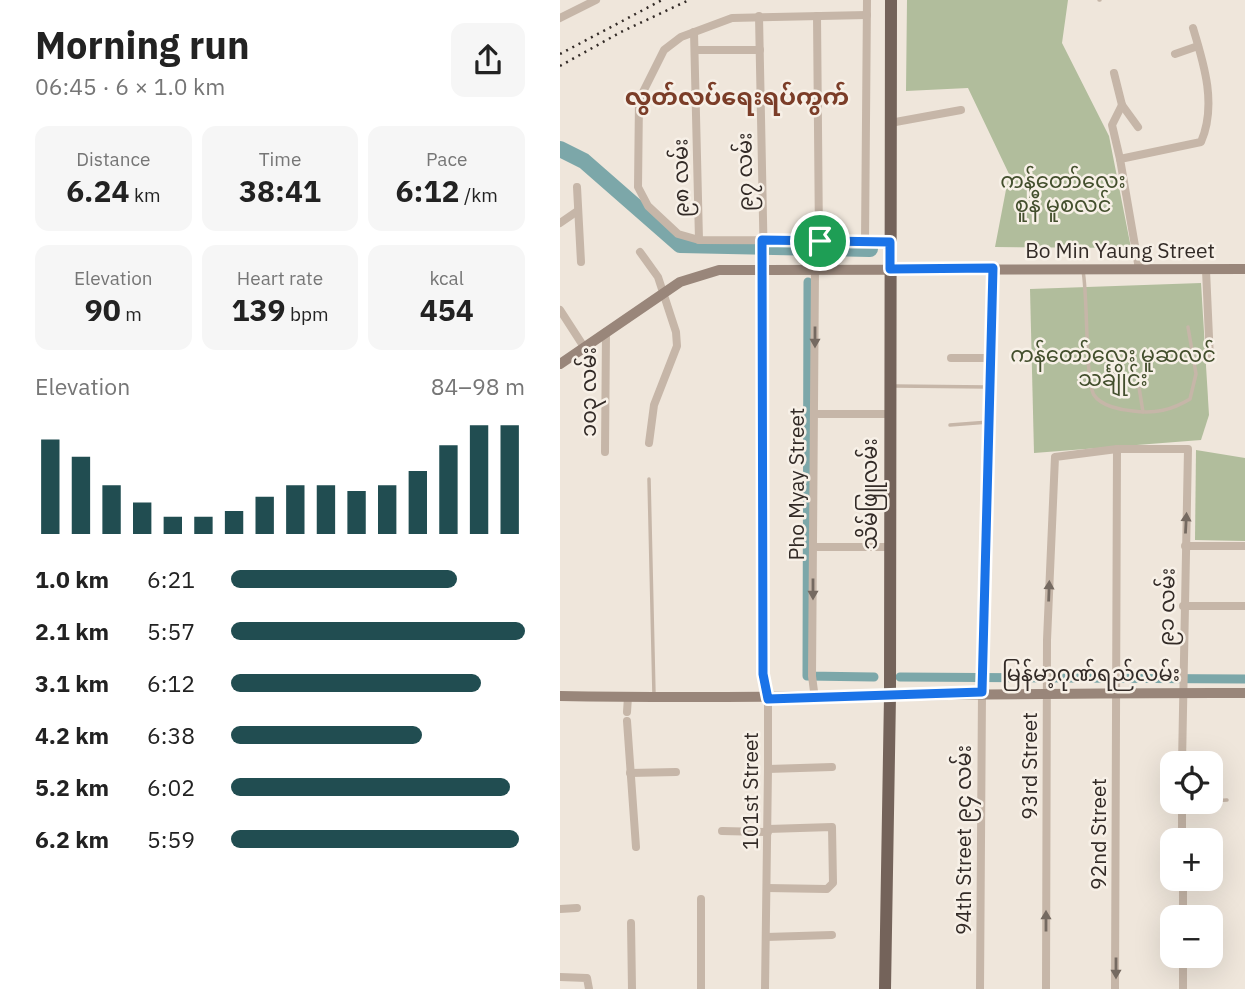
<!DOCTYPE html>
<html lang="en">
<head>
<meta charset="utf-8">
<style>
  :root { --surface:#fff; --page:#f6f6f6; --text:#222; --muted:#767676; --accent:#214d51 }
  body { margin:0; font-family:"IBM Plex Sans","Noto Sans Myanmar",sans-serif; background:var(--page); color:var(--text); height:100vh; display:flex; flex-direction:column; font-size:26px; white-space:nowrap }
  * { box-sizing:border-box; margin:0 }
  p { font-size:23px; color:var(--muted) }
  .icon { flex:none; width:38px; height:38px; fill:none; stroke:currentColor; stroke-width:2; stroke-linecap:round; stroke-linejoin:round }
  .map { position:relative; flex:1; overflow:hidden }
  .details { display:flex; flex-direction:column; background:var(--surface); width:560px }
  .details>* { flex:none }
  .tools { position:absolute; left:600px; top:751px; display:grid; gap:14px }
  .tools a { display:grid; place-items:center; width:63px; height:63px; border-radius:14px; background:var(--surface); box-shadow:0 7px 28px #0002; font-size:35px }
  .pin { position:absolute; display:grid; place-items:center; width:60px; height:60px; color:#fff; margin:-30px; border:4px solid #fff; border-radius:50%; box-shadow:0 2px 7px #0007 }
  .round { display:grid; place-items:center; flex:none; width:74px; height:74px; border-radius:14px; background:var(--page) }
  .headline { display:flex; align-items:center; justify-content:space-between; height:119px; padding:0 35px }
  h1 { font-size:38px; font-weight:700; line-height:52px }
  .metrics { display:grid; grid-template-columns:repeat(3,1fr); gap:10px; height:119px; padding:7px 35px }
  .metrics div { display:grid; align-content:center; border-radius:14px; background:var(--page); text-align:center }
  .metrics b { font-size:30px; font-weight:700 }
  .metrics small { font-size:19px; font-weight:400 }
  .metrics p { font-size:19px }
  .chart { height:196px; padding:14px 35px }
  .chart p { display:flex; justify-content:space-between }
  .chart svg { width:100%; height:126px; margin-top:7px; stroke:var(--accent); stroke-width:6 }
  ul { padding:0 35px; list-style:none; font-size:23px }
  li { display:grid; grid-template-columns:112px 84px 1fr; align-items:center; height:52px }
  li i { height:18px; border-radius:9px; background:var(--accent) }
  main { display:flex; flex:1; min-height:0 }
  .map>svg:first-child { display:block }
  .green { fill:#b1bd9c }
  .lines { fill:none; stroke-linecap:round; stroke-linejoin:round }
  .canal { stroke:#7ca7a9; stroke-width:9 }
  .river { stroke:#7ca7a9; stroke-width:16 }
  .lane { stroke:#c6b6a8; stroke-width:3.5 }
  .street { stroke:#c6b6a8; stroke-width:8 }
  .secondary { stroke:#99867a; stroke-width:10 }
  .primary { stroke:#74635a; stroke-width:12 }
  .rail { stroke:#332b27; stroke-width:2.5; stroke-dasharray:2 5; stroke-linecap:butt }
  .oneway { fill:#756a61 }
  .route-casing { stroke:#fff; stroke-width:14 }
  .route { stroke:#1a73e8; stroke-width:9 }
  .labels { text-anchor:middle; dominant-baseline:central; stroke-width:5; stroke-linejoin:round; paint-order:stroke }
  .street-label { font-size:21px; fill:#332b27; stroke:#f7f0e7 }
  .park-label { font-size:21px; fill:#434f2d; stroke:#f7f0e7 }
  .quarter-label { font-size:24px; font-weight:bold; fill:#7b3d28; stroke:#f7f0e7 }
</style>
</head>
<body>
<main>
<section class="details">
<div class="headline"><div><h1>Morning run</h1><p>06:45 · 6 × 1.0 km</p></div><a class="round"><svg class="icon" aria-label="share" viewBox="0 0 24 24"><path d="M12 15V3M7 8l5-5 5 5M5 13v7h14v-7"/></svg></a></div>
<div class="metrics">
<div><p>Distance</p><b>6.24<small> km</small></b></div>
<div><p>Time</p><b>38:41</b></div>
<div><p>Pace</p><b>6:12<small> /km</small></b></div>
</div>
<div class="metrics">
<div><p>Elevation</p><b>90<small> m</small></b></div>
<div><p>Heart rate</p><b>139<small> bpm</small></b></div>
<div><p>kcal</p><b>454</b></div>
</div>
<div class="chart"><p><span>Elevation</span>84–98 m</p>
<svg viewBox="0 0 160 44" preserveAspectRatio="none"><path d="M5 44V11M15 44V17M25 44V27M35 44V33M45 44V38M55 44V38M65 44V36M75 44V31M85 44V27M95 44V27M105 44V29M115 44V27M125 44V22M135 44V13M145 44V6M155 44V6"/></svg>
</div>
<ul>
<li><b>1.0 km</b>6:21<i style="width:77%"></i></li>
<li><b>2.1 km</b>5:57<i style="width:100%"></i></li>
<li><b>3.1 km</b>6:12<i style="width:85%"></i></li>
<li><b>4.2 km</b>6:38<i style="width:65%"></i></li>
<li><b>5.2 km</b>6:02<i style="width:95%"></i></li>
<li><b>6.2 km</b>5:59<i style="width:98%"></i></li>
</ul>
</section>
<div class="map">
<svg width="685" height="989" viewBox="0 0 685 989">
  <rect width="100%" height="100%" fill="#efe6db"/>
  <g class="green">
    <path d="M347,0H508L502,43L549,136L571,248L435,247L449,174L408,88L346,91Z"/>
    <path d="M641,283L649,415L641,440L474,453L470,289Z"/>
    <path d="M636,450L685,458V541L635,540Z"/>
  </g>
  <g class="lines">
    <g class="canal">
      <path d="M248,256V249"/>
      <path d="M248,282L247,676L314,677"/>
      <path d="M340,677L685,679"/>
    </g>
    <path class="river" d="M0,149L24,161L120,245L310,249"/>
    <g class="lane">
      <path d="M539,0H540"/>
      <path d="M523,271C528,296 525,380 534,395C541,406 561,410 573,411C595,414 612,410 630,399L636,374L628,327"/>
      <path d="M578,381L583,412"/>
      <path d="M334,386L428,387"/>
      <path d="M390,425L429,422"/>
      <path d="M89,479L94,695"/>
      <path d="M651,801L667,800"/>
    </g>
    <g class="street">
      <path d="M307,15L172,18L121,37L104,50L79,100L78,187L88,206L118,234L139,240L330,241"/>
      <path d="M199,16L204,269L203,674L208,699V769L205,989"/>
      <path d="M257,16L259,241"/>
      <path d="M0,18L36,0"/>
      <path d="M134,32L139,240"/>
      <path d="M135,50H200"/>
      <path d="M615,54L638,46"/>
      <path d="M554,73L562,105L578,127"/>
      <path d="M330,123L401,110"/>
      <path d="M560,159L552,125L562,105"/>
      <path d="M17,187L21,262"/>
      <path d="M0,223L16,212"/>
      <path d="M305,241L307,0"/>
      <path d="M80,252L98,277L116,332L117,346L94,405L89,443"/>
      <path d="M579,269L560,159L641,142C657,105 644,64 633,28"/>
      <path d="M646,270L650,360"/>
      <path d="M0,310L24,347"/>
      <path d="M391,358H431"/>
      <path d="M254,414H329"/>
      <path d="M45,452L46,332"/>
      <path d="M625,546H685"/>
      <path d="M253,547H328"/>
      <path d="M623,606H685"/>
      <path d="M255,699L252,676L255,269"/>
      <path d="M67,712L68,697"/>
      <path d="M67,721L76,847"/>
      <path d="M208,769L272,767"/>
      <path d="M70,773L116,772"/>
      <path d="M622,802V840"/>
      <path d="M162,831L208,832"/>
      <path d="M623,878V917"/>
      <path d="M207,888L267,889L273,883L272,827L208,829"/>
      <path d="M141,899V989"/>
      <path d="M0,909L17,908"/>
      <path d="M71,923L72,989"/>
      <path d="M206,937L272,935"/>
      <path d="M623,956V989"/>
      <path d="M0,977L27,978L29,989"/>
      <path d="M420,989L422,692L433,268"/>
      <path d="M486,989L487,640L495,457L557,449H628L622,763"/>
      <path d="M555,989L557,449"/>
    </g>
    <g class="secondary">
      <path d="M0,364L120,282L159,270L685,269"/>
      <path d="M0,696C228,700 456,692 685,693"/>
    </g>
    <path class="primary" d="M325,989L330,696L331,0"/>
    <g class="rail">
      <path d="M0,54L102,0"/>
      <path d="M0,66L61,32L129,0"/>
    </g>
  </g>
  <defs><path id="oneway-solid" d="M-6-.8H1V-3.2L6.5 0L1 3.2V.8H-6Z" transform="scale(1.75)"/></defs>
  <g class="oneway">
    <use href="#oneway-solid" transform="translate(255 337) rotate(90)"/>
    <use href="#oneway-solid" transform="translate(626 523) rotate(-87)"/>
    <use href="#oneway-solid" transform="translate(253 589) rotate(90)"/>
    <use href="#oneway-solid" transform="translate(489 591) rotate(-88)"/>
    <use href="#oneway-solid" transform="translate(486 921) rotate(-90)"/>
    <use href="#oneway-solid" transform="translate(556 968) rotate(90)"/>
  </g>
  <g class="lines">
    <g class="route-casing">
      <path id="route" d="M202,240L330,242V269L433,268L422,692L208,699L203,674Z"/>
    </g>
    <use href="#route" class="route"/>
  </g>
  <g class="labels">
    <g class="street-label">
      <text transform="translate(184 172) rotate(-91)">၉၇ လမ်း</text>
      <text transform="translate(120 178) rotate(-91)">၉၈ လမ်း</text>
      <text x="560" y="250">Bo Min Yaung Street</text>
      <text transform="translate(28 392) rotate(-90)">၁၀၃ လမ်း</text>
      <text transform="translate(236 484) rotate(-90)">Pho Myay Street</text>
      <text transform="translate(309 494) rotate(-90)">သိမ်ဖြူလမ်း</text>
      <text transform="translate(606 607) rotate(-89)">၉၁ လမ်း</text>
      <text x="531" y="673">မြန်မာ့ဂုဏ်ရည်လမ်း</text>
      <text transform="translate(469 766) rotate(-90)">93rd Street</text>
      <text transform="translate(190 791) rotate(-90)">101st Street</text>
      <text transform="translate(538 834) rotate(-90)">92nd Street</text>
      <text transform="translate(403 840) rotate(-90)">94th Street ၉၄ လမ်း</text>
    </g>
    <g class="park-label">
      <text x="503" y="180">ကန်တော်လေး<tspan x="503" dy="24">စူနီ မူစလင်</tspan></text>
      <text x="553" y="354">ကန်တော်လေး မူဆလင်<tspan x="553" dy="24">သင်္ချိုင်း</tspan></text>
    </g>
    <g class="quarter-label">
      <text x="177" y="96">လွတ်လပ်ရေးရပ်ကွက်</text>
    </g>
  </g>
</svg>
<div class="tools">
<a><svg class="icon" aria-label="locate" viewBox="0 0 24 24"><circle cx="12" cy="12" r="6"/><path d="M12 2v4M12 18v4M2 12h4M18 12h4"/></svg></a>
<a>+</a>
<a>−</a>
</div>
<div class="pin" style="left:260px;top:241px;background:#1e9e55"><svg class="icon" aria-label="arrive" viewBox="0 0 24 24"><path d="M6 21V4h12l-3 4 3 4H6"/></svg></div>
</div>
</main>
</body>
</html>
